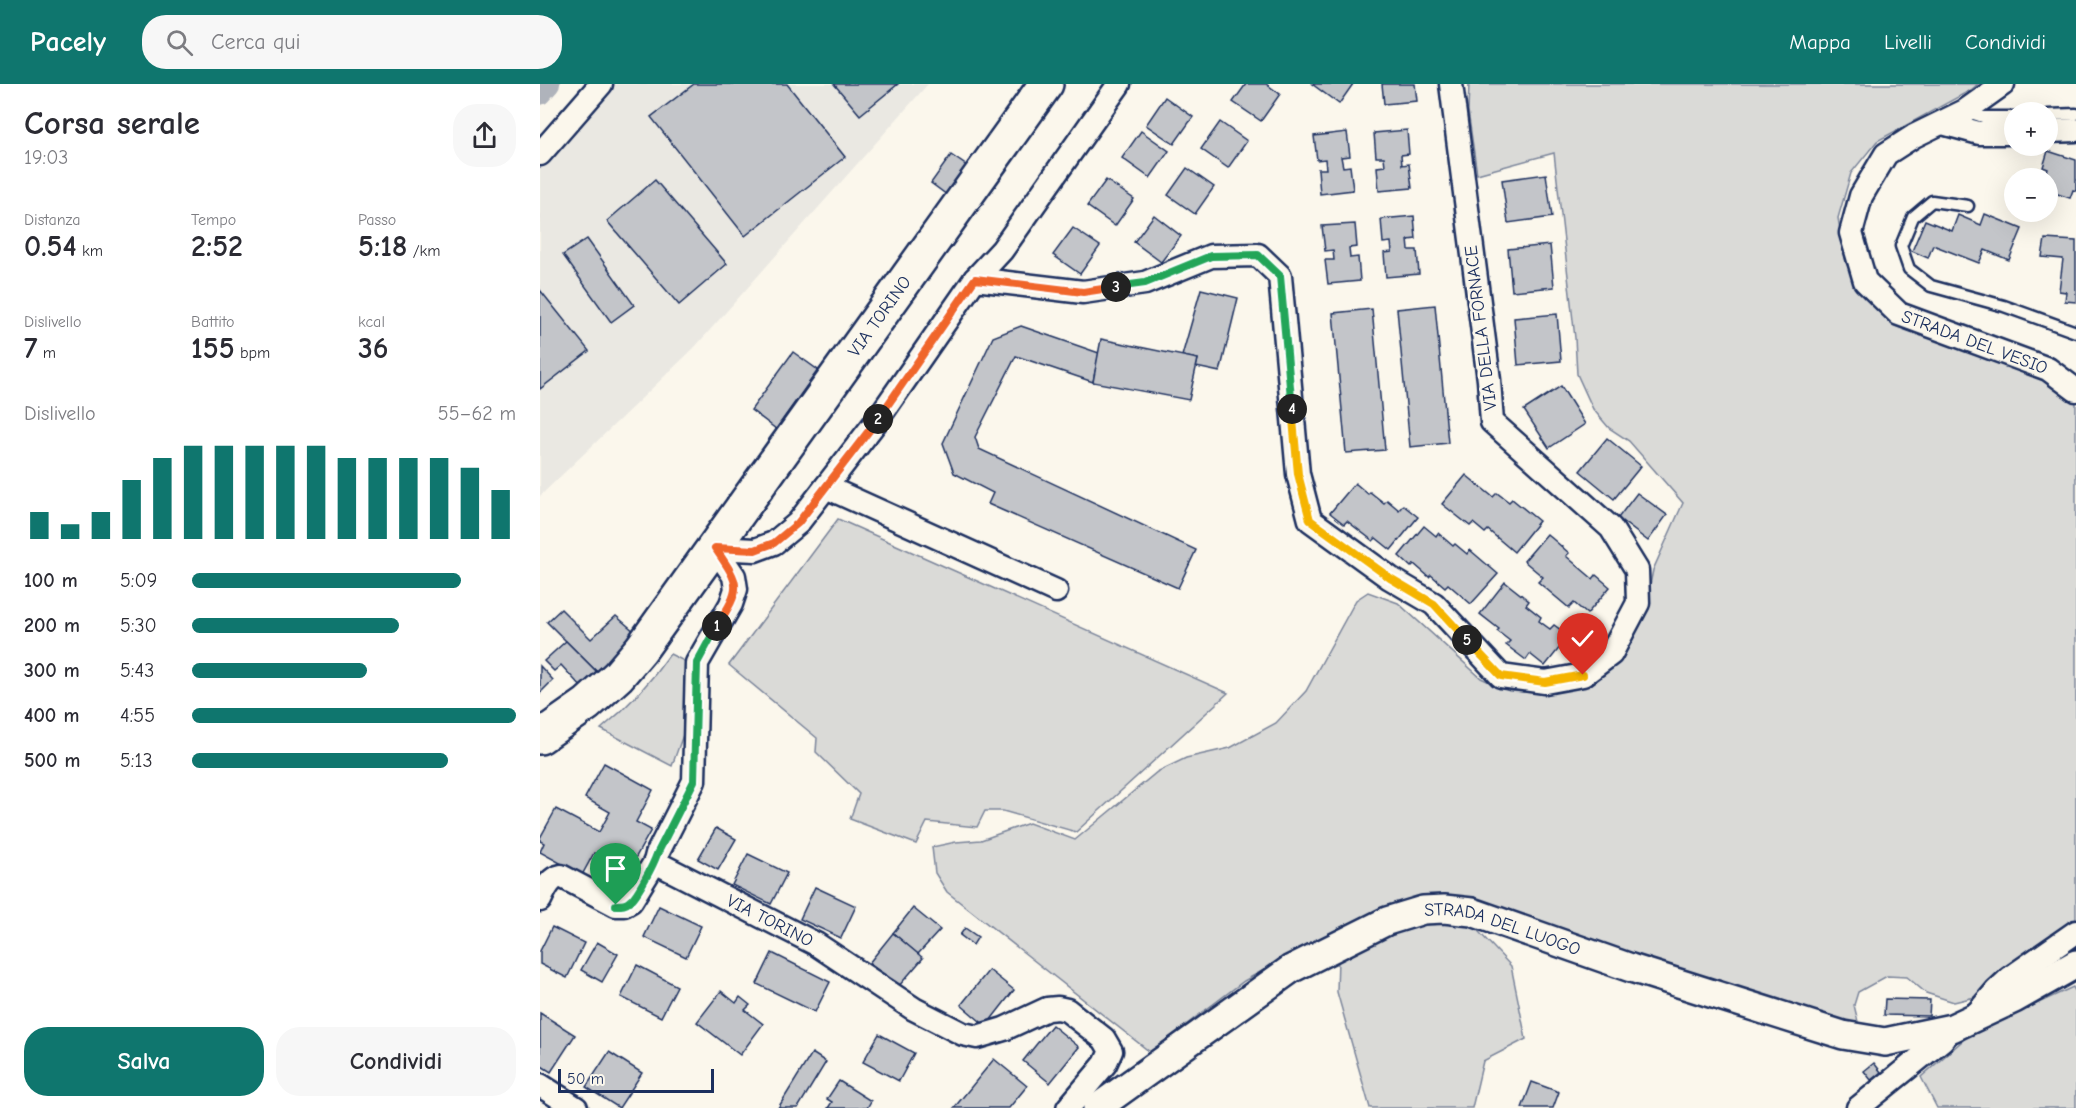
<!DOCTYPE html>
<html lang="it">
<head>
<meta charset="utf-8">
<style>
  :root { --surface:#fff; --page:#f7f7f7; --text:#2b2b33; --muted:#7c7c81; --accent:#0f766e }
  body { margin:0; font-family:"Comic Neue",sans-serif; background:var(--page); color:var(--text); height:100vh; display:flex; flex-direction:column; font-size:22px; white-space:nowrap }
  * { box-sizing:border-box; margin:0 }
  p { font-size:20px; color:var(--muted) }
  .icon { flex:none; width:33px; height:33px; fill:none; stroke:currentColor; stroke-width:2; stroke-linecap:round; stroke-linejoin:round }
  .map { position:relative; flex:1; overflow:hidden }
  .side { display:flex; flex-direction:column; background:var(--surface); width:540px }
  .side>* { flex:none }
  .controls { position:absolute; left:1464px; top:18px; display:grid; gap:12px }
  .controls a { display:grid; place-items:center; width:54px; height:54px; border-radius:50%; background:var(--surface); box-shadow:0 6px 24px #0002; font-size:30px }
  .scale { position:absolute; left:18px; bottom:15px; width:156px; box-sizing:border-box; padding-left:6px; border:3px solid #1b2f5e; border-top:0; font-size:16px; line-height:21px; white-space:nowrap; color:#1b2f5e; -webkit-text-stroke:4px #fbf7ec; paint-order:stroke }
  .pin { position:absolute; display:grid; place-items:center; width:51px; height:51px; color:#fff; margin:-62px -26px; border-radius:50% 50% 50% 0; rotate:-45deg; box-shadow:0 0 6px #0007 }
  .pin .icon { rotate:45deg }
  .km { position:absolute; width:30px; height:30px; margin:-15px; border-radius:50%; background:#222; color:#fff; font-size:16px; line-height:30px; text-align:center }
  .round { display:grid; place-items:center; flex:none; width:63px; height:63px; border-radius:24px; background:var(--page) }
  .head { display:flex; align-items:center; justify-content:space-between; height:102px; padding:0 24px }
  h1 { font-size:33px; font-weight:800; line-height:45px }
  .figures { display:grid; grid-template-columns:repeat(3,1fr); gap:9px; height:102px; padding:6px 24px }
  .figures div { display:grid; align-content:center }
  .figures b { font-size:30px; font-weight:800 }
  .figures small { font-size:16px; font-weight:400 }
  .figures p { font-size:16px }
  .chart { height:168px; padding:12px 24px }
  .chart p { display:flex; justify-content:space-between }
  .chart svg { width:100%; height:108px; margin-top:6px; stroke:var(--accent); stroke-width:6 }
  .cta { display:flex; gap:12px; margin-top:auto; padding:12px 24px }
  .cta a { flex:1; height:69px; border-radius:24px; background:var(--accent); color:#fff; font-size:24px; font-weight:800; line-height:69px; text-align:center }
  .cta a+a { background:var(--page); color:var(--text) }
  ul { padding:0 24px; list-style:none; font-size:20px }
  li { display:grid; grid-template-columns:96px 72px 1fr; align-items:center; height:45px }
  li i { height:15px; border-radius:8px; background:var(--accent) }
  header { display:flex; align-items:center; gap:36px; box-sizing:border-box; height:84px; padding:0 30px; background:var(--accent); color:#fff }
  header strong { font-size:28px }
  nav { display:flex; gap:33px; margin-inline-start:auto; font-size:21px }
  .search { width:420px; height:54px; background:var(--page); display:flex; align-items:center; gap:15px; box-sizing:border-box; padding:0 21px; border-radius:24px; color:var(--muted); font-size:22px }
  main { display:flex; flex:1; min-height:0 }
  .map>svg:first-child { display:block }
  .built { fill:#eae8e2 }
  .green { fill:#dadad7; stroke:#7a849a; stroke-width:1.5 }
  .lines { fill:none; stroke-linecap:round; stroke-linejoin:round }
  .canal { stroke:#afb3bb; stroke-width:22 }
  .building { fill:#c3c5c9; stroke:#1b2f5e; stroke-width:1.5 }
  .service-casing { stroke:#1b2f5e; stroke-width:15 }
  .minor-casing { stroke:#1b2f5e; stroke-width:27 }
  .tertiary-casing { stroke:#1b2f5e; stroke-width:32 }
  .primary-casing { stroke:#1b2f5e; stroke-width:38 }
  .service { stroke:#fbf7ec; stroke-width:10 }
  .minor { stroke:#fbf7ec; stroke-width:22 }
  .tertiary { stroke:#fbf7ec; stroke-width:27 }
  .primary { stroke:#fbf7ec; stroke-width:33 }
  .split-1-casing { stroke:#fff; stroke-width:12 }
  .split-2-casing { stroke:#fff; stroke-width:12 }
  .split-3-casing { stroke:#fff; stroke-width:12 }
  .split-4-casing { stroke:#fff; stroke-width:12 }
  .split-5-casing { stroke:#fff; stroke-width:12 }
  .split-6-casing { stroke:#fff; stroke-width:12 }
  .split-1 { stroke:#22a559; stroke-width:8 }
  .split-2 { stroke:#f0652b; stroke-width:8 }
  .split-3 { stroke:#f0652b; stroke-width:8 }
  .split-4 { stroke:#22a559; stroke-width:8 }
  .split-5 { stroke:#f5b400; stroke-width:8 }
  .split-6 { stroke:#f5b400; stroke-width:8 }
  .labels { text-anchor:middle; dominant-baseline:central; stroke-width:5; stroke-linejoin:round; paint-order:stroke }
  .street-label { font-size:18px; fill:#1b2f5e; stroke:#fbf7ec }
</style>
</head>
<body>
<header>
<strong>Pacely</strong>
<div class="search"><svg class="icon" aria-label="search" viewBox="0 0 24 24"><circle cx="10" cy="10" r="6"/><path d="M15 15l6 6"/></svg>Cerca qui</div>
<nav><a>Mappa</a><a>Livelli</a><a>Condividi</a></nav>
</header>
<main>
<section class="side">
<div class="head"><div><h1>Corsa serale</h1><p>19:03</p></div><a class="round"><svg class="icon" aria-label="share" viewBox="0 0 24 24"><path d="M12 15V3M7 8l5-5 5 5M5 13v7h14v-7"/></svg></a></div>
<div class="figures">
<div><p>Distanza</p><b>0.54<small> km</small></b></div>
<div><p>Tempo</p><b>2:52</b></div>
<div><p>Passo</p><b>5:18<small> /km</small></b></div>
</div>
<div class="figures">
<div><p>Dislivello</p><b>7<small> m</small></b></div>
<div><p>Battito</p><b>155<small> bpm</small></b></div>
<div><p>kcal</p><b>36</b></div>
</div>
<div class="chart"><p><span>Dislivello</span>55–62 m</p>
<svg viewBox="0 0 160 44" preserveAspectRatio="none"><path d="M5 44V33M15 44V38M25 44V33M35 44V20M45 44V11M55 44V6M65 44V6M75 44V6M85 44V6M95 44V6M105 44V11M115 44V11M125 44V11M135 44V11M145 44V15M155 44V24"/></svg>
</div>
<ul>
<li><b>100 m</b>5:09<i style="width:83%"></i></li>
<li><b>200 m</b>5:30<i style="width:64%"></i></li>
<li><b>300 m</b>5:43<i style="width:54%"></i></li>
<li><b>400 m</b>4:55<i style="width:100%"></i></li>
<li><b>500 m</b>5:13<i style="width:79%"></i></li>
</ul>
<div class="cta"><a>Salva</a><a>Condividi</a></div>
</section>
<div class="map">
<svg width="1536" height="1024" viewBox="0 0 1536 1024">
  <rect width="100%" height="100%" fill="#fbf7ec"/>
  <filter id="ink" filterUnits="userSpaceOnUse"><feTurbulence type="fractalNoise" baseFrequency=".0167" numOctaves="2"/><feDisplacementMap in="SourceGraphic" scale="12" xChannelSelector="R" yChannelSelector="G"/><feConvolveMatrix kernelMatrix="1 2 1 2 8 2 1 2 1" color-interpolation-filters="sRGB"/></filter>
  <g filter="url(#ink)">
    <path class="built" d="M61,0H388L154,264L0,412V70Z"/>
    <g class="green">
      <path d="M929,0H1438L1431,6L1337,57L1311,89L1298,134L1306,179L1326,212L1358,242L1509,296L1536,317V836L1519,852L1479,873L1439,912L1414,918L1386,909L1367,893L1347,892L1318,908L1314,921L1321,950L934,818L880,812L803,842L704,897L610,968L407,808L395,789L392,763L416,758L441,756L489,739L535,756L617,688L646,674L690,664L736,639L766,607L816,516L828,508L858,519L941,594L969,607L1004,609L1043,601L1078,577L1103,536L1113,486L1143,419L1089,357L1069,344L1053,325L1037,290L1035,254L1014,69L937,90L928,27Z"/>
      <path d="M298,435L688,609L536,748L463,727H445L437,743L387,738L376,760L310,735L319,710L276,668L277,654L189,581Z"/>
      <path d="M130,570L146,578L144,606L145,645L132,682L61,645C88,623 110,599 130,570Z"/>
      <path d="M925,833L971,882L986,955L943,977L932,1024H830L797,908L798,875L850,845Z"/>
      <path d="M1533,903L1536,909V1024H1397L1381,993L1429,951Z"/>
    </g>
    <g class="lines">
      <path class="canal" d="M0,10L9,0"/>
    </g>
    <g class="building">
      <path d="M154,0H247L305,73L205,152L111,33Z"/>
      <path d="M294,0H358L320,31Z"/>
      <path d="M706,0H726L740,10L721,37L693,18Z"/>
      <path d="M772,0H813L799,20Z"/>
      <path d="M842,0H875L877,17L844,20Z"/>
      <path d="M625,13L653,33L634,60L606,41Z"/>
      <path d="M680,38L707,57L688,84L661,65Z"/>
      <path d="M867,46L869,70L861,71L862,81L869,80L872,104L839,107L837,83L845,82L844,73H836L834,49Z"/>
      <path d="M601,47L629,67L610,94L582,74Z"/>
      <path d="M807,48L810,72L801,73L803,83L810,82L813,106L780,110L778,85H786L785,75L777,76L774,52Z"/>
      <path d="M1508,67L1536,76V107L1533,106L1530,114L1508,107V94H1505L1508,85L1503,83Z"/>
      <path d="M411,71L427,82L407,111L391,99Z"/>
      <path d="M647,84L674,103L655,130L628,111Z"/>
      <path d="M1006,90L1012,133L968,139L962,96Z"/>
      <path d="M115,96L187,180L139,221L67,137Z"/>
      <path d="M566,96L594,115L575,142L547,122Z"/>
      <path d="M1445,130L1482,145L1469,176L1445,166L1439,179L1393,161L1388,174L1372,167L1385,136L1412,147L1418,131L1441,141Z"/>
      <path d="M614,131L641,152L621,178L594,158Z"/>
      <path d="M874,132L876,155L868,156L869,166H877L879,190L846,193L844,169L852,168L851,158L843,159L841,135Z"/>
      <path d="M815,140L817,163L809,164L810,174L818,173L820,197L788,200L785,176H794L793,166L785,167L782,142Z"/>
      <path d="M533,144L560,162L540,190L513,171Z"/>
      <path d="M47,155L94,221L71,238L23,171Z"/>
      <path d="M1505,155L1536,157V218L1525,217L1526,208L1519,207L1523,175L1502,173Z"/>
      <path d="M1010,161L1014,203L972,207L968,165Z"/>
      <path d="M661,205L698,214L680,288L656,283L658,275L642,272Z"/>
      <path d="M0,206L49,267L0,305Z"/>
      <path d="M895,221L908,359L870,363L857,225Z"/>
      <path d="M832,225L845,366L806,369L793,229Z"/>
      <path d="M1017,230L1021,277L978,281L974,234Z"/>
      <path d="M481,242L559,269L553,298L476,272L435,353L439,365L656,466L638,504L448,420L453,409L414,389L403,359L453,253Z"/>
      <path d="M561,255L658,275L649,316L553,298Z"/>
      <path d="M253,268L278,286L236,345L211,326Z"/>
      <path d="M1021,302L1045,340L1009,364L984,326Z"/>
      <path d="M1067,354L1101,382L1074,415L1040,387Z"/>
      <path d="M926,391L953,413L957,409L969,418L972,415L999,437L974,468L948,446L945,449L933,439L930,442L902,420Z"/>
      <path d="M815,399L828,410L830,408L844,419L847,416L859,426L863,421L878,433L851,466L836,454L833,457L807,437L804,440L790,429Z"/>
      <path d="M1097,409L1127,431L1108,457L1078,434Z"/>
      <path d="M884,442L896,452L898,449L913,462L915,460L927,470L930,466L958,490L931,520L908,500L905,503L891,491L889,493L874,480L871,483L859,472Z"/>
      <path d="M1007,450L1029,469L1026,472L1053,495L1056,491L1070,503L1047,530L1034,519L1029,524L998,498L1003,493L984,477Z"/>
      <path d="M965,498L989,517L986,521L1001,533L999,537L1010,545L1014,541L1029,552L1005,582L990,570L986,576L966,561L970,557L957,547L959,545L940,530Z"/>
      <path d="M21,525L51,555L76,532L101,553L61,592L7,538Z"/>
      <path d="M26,557L59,590L43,605L21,581L14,587L4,577Z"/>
      <path d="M0,582L13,596L0,609Z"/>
      <path d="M64,679L113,706L96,738L111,746L88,787L54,769L42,791L0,768L4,759L0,757V754L16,725L59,748L70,728L45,714Z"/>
      <path d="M176,744L196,755L178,786L158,775Z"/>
      <path d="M208,770L247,789L231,820L192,801Z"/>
      <path d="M275,803L316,822L301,854L260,835Z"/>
      <path d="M119,822L161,842L146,873L104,853Z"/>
      <path d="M373,824L400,846L378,870L353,849Z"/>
      <path d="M12,843L44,859L27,894L0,880V867Z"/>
      <path d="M425,844L438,853L433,861L420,851Z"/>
      <path d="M353,849L383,874L358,903L329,879Z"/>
      <path d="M57,858L78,870L62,898L41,886Z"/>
      <path d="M232,869L290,898L275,928L217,900Z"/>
      <path d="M97,881L137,902L121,933L81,913Z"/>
      <path d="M449,886L474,906L446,942L421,921Z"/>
      <path d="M181,907L196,919L200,913L210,921L205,926L223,940L200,971L157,938Z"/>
      <path d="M1345,915L1390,916L1389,932L1344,931Z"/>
      <path d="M0,929L35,951L11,988L0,981Z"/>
      <path d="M512,941L539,963L510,999L483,977Z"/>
      <path d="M339,950L374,969L359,997L323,978Z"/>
      <path d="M69,968L102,989L79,1024L46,1003Z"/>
      <path d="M272,969L286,978L258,1024H238Z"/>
      <path d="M454,975L487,1002L469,1024H414Z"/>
      <path d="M1334,979L1341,988L1331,996L1324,987Z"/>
      <path d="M299,997L331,1017L327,1024H288L292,1018L287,1015Z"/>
      <path d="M992,998L1019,1008L1013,1024H982Z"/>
    </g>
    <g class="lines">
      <g class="service-casing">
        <g id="service">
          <path d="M1425,27L1443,33H1474"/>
          <path d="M1508,31L1536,30"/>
          <path d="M1428,122L1392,117L1373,133L1361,162L1369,185L1391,202L1464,222L1536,248"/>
        </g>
      </g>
      <g class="minor-casing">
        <g id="minor">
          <path id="s1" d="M1463,0L1425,27L1374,52L1346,70L1321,112L1311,149L1325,197L1359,230L1508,285L1536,306"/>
          <path d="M1402,39L1439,49H1474"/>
          <path d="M1508,47L1536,46"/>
          <path d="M0,70L61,0"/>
          <path d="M435,195L543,208L605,199L671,172L718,171L740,192L758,390L770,436L850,494L894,520L961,592L1005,598L1043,591L1071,570L1098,519L1097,486L1071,444L952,338L949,296L911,0"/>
          <path d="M286,403L516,507"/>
          <path id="s2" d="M175,464L194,492L196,505L191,520L157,579L154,697L117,770L115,778L276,860L374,925L423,950L437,953L464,945L507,925L518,924L527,926L564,955L571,967L565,980L528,1024"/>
          <path d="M175,464L215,466L234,459L258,439L335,339L435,195L462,166L579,0"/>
          <path d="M0,816C5,806 9,794 21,792L76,821H84L91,817L115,778"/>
          <path d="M1434,933L1456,907L1470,894L1536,848"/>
          <path d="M0,1001L36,1024"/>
          <path d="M1318,1024L1402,956L1412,944"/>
        </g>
      </g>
      <g class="tertiary-casing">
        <g id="tertiary">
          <path id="s3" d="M557,1024L751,885L847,837L883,826L904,825L932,828L1091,884L1303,951L1345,958L1412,944L1474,915L1536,880"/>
        </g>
      </g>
      <g class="primary-casing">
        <g id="primary">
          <path id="s4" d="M0,653L47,620L78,592L101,565L506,0"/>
        </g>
      </g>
      <use href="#service" class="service"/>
      <use href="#minor" class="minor"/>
      <use href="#tertiary" class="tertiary"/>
      <use href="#primary" class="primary"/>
    </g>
  </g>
  <g class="lines" filter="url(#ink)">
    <g class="split-1-casing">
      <path id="split-1" d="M76,821C82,821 86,821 90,817C98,811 114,779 117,770L154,697L157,579L177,542"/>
    </g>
    <g class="split-2-casing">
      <path id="split-2" d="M177,542C202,502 201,502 175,464L215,466L234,459L258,439L338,335"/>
    </g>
    <g class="split-3-casing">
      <path id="split-3" d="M338,335L435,195L543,208L576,203"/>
    </g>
    <g class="split-4-casing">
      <path id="split-4" d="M576,203L605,199L671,172L718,171L740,192L752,325"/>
    </g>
    <g class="split-5-casing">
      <path id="split-5" d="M752,325L758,390L770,436L850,494L894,520L927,556"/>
    </g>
    <g class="split-6-casing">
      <path id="split-6" d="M927,556L961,592L1005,598L1043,591"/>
    </g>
    <use href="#split-1" class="split-1"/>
    <use href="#split-2" class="split-2"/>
    <use href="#split-3" class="split-3"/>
    <use href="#split-4" class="split-4"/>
    <use href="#split-5" class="split-5"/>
    <use href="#split-6" class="split-6"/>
  </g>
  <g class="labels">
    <g class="street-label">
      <text stroke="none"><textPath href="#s4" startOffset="544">VIA TORINO</textPath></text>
      <text transform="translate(941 244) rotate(-97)">VIA DELLA FORNACE</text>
      <text stroke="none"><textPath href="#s1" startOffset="402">STRADA DEL VESIO</textPath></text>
      <text stroke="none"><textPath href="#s2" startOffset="468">VIA TORINO</textPath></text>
      <text stroke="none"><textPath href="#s3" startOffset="466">STRADA DEL LUOGO</textPath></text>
    </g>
  </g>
</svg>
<div class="controls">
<a>+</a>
<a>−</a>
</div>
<div class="scale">50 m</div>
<div class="pin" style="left:76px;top:821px;background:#1e9e55"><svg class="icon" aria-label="arrive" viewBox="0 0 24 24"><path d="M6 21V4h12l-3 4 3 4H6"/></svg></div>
<div class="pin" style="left:1043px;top:591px;background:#d93025"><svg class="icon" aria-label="check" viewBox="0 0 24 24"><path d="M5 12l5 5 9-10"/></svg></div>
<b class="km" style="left:177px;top:542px">1</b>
<b class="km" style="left:338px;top:335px">2</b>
<b class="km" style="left:576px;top:203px">3</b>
<b class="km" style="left:752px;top:325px">4</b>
<b class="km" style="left:927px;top:556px">5</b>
</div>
</main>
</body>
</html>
